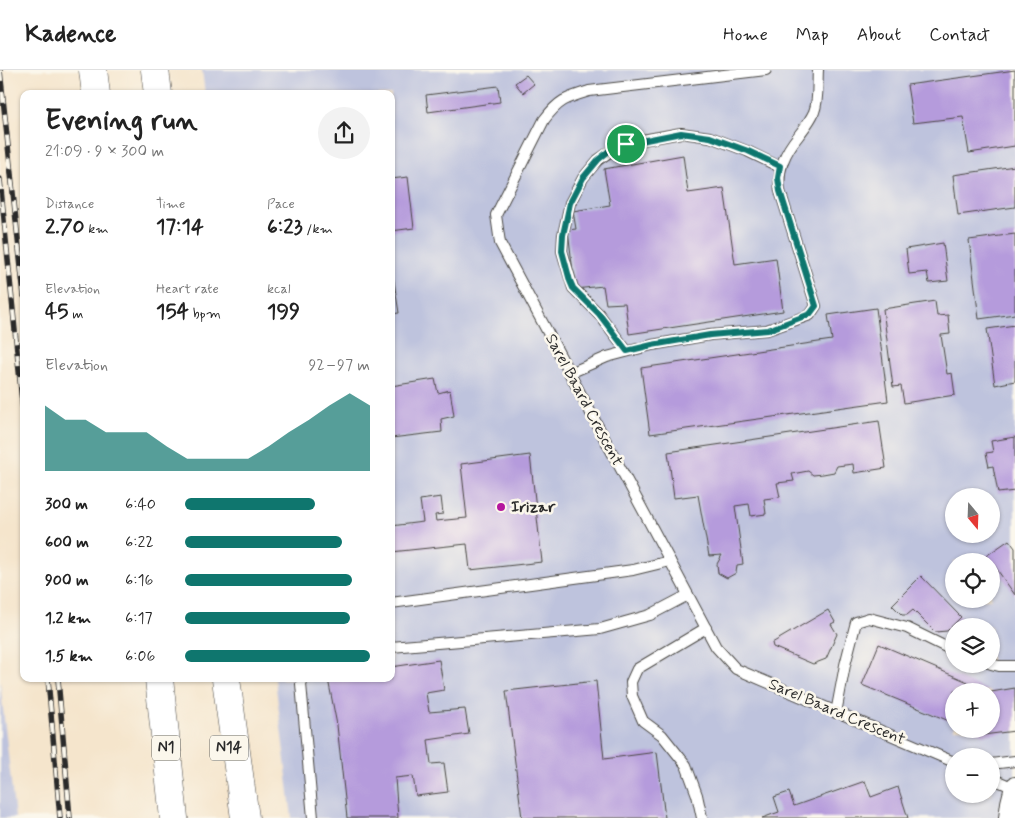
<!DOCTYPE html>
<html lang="en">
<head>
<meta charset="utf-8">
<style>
  :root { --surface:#fff; --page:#f2f2f2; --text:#222; --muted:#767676; --line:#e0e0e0; --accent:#0f766e }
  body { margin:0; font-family:Mynerve,sans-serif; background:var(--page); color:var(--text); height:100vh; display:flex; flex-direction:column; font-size:19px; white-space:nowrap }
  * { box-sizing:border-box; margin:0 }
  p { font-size:16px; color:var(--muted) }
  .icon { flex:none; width:28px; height:28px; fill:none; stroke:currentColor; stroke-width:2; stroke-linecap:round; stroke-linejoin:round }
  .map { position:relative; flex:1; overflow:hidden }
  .side { position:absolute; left:20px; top:20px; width:375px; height:592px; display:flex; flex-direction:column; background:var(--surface); border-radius:10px; box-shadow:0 1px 4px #0004 }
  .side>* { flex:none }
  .needle { width:32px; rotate:161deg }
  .controls { position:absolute; left:945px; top:418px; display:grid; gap:10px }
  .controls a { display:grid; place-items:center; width:55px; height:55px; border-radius:50%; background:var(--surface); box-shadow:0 1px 4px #0004; font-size:25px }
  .pin { position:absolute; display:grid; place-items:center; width:42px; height:42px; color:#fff; margin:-21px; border:2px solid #fff; border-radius:50%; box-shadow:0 1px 5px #0007 }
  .round { display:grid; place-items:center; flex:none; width:52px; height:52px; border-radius:26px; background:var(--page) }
  .overview { display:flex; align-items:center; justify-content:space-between; height:85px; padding:0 25px }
  h1 { font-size:28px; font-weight:700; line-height:38px }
  .figures { display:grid; grid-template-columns:repeat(3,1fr); gap:8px; height:85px; padding:5px 25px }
  .figures div { display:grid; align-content:center }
  .figures b { font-size:21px; font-weight:700 }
  .figures small { font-size:14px; font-weight:400 }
  .figures p { font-size:14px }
  .chart { height:140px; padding:10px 25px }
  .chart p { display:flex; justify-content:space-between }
  .chart svg { width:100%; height:90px; margin-top:5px; fill:var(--accent); opacity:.7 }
  ul { padding:0 25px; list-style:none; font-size:16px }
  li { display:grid; grid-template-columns:80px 60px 1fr; align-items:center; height:38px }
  li i { height:12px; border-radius:6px; background:var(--accent) }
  header { display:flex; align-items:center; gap:30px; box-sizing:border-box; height:70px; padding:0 25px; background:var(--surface); border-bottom:1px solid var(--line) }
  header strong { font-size:24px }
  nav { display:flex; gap:28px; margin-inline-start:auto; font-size:18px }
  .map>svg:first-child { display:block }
  .industrial { fill:#bec3dd; fill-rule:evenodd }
  .building { fill:#b59bdc }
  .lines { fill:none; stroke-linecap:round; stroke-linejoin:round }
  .service-casing { stroke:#494743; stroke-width:12 }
  .minor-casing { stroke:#494743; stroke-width:22 }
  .motorway-casing { stroke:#494743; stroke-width:29 }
  .service { stroke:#fff; stroke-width:10 }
  .minor { stroke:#fff; stroke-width:20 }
  .motorway { stroke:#fff; stroke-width:28 }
  .rail-casing { stroke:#2b2b2b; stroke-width:5.5 }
  .rail { stroke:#fbf7ec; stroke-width:4; stroke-dasharray:11; stroke-linecap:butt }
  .route-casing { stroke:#fff; stroke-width:10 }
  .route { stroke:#0f766e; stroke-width:6 }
  .poi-dot { fill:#b5179e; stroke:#fbf7ec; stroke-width:2 }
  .labels { text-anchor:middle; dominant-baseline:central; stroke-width:5; stroke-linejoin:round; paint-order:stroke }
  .shield { fill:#fbf7ec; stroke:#696865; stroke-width:1 }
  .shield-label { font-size:15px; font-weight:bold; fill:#2b2b2b }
  .street-label { font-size:16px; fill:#2b2b2b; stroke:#fbf7ec }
  .poi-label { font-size:16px; font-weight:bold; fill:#2b2b2b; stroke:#fbf7ec; text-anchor:start }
</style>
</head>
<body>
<header>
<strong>Kadence</strong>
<nav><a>Home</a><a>Map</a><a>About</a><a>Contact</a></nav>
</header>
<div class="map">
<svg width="1015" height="748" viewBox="0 0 1015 748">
  <rect width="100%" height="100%" fill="#fbf7ec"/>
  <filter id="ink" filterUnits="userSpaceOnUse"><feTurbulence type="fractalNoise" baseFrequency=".02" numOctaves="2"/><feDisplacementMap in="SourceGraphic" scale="10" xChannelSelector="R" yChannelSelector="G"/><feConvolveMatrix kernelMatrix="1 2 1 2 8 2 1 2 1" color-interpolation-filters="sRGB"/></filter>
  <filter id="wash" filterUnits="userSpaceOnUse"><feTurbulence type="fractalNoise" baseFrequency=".0096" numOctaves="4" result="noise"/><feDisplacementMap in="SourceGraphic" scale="20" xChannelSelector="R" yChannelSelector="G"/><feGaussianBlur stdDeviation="1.12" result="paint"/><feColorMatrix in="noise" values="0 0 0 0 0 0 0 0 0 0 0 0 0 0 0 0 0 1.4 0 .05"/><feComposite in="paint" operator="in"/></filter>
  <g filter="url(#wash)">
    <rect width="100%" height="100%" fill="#f5e5cc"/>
    <g class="industrial">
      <path d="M202,0H1015V748H292L275,609H391V24H205ZM954,426H991V464H954ZM954,491H991V529H954ZM954,556H991V594H954ZM954,621H991V659H954ZM954,686H991V724H954Z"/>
      <path d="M0,611L15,748H0Z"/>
    </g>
    <g id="blocks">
      <g class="building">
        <path d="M1015,0V76L969,83L963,47L913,53L907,15Z"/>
        <path d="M526,5L534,14L523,23L515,13Z"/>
        <path d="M498,16L500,32L428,42L426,25Z"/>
        <path d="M683,85L688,123L724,118L735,194L776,188L783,241L629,264L625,233L606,234L603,216L575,219L568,160L576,159L573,141L610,135L604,99Z"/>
        <path d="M1015,96V137L958,145L953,105Z"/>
        <path d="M408,107L414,158L391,161V109Z"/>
        <path d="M1015,164V244L979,249L969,170Z"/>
        <path d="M943,173L948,211L929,213L927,202L909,204L906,179Z"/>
        <path d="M391,192L399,243L391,244Z"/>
        <path d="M935,231L937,246L948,245L950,264L941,265L947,304L952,303L955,325L904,333L901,316L893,317L883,239Z"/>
        <path d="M876,238L888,331L650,364L641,298L832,270L828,245Z"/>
        <path d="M1015,255V311L995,315L987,259Z"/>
        <path d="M435,309L438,323L450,320L454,346L441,349L442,362L391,368V316Z"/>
        <path d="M879,351L886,398L854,403L853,394L837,396L834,402L823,404L813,405L808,401L792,404L794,411L777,413L780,427L764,429L766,444L751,446L749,434L735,436L743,494L737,495L736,503L727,508L718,503L717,494L722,485L709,486L698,425L674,428L668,382Z"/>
        <path d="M1015,367V421L998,423L993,396L989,397L986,383L993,382L991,371Z"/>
        <path d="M530,385L542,492L470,500L467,474L391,482V456L423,452L420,430L441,427L443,444L435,445L436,451L467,448L461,394Z"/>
        <path d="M1009,470L1015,478V525L991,491L986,486Z"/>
        <path d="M921,506L961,547L947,561L935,562L913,540L907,545H902L892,535Z"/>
        <path d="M828,540L835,552L831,554L837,564L826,589L813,594L773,577L772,573Z"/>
        <path d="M879,574L989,621H954V653L862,615Z"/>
        <path d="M439,590L444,620L426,623L429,642L465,639L469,664L428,670L431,694L444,693L448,722L416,726L413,706L395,708L398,748H347L337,655L328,609H391V597Z"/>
        <path d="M596,611L604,689L657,682L665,748H522L506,621Z"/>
        <path d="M1015,618V661L983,665L968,659H991V622Z"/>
        <path d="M865,711L871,727L898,717L908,748H762L779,742L774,727L789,722L794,736Z"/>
      </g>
    </g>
  </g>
  <g filter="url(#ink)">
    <use href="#blocks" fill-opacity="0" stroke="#494743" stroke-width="1"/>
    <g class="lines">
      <g class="service-casing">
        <g id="service">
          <path d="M766,0L589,21C566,28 559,30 544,50L496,145L500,173L716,577L736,599L954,692"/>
          <path d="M627,281L599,244L573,218L562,181L563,165L570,133L583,108L598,90L611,81L626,73L681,63L710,67L747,81L780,97"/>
          <path d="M570,303L607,287L652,275L710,265L767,260L810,245L816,236L780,121C777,99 785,82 799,65C805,57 810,51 814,42C819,30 817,13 818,0"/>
          <path d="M391,533L633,500L670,491"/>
          <path d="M391,577L600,559L650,545L688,525"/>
          <path d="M991,594L999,596H1015"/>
          <path d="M303,609L301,614L313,748"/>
          <path d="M836,643L845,595L856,552L869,548L907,558L954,581"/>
          <path d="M991,694L1015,691"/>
          <path d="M991,708L1014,718"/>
          <path d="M702,748L697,725L686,695L662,665L643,651L632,626L631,612L637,599L706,558"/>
        </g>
      </g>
      <g class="minor-casing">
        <path id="minor" d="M1009,748L1011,733L1015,717"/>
      </g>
      <g class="motorway-casing">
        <g id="motorway">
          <path d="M93,0L96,24"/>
          <path d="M155,0L158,24"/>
          <path d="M159,609L174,748"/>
          <path d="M226,609L245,748"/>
        </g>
      </g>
      <use href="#service" class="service"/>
      <use href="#minor" class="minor"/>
      <use href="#motorway" class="motorway"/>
      <g class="rail-casing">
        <g id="rail">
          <path d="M0,0L24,226"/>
          <path d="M0,109L24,351"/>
          <path d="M48,609L60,748"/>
          <path d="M58,609L70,748"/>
        </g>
      </g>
      <use href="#rail" class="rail"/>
    </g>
  </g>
  <g class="lines" filter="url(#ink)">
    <g class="route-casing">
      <path id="route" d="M681,63L710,67L748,81L780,96L778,108L780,121L816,236L810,244L768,260L710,265L652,275L627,281L599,244L573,218L570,211L562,181L563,165L570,133L583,108L598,90L610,80L626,74Z"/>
    </g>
    <use href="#route" class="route"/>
  </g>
  <circle class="poi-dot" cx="501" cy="437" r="5"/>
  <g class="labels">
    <g class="shield">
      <rect x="152" y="665.5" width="28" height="25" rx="4"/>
      <rect x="210" y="665.5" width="38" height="25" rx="4"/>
    </g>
    <g class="shield-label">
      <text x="166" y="678">N1</text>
      <text x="229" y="678">N14</text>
    </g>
    <g class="street-label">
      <text transform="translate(584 330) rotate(62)">Sarel Baard Crescent</text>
      <text transform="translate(837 642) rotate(23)">Sarel Baard Crescent</text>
    </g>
    <g class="poi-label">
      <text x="511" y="437">Irizar</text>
    </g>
  </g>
</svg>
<div class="controls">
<a><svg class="needle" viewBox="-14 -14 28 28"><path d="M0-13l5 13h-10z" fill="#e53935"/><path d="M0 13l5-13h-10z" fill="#767676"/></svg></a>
<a><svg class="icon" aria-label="locate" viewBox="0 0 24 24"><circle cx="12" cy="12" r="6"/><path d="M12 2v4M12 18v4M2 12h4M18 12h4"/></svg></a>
<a><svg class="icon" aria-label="layers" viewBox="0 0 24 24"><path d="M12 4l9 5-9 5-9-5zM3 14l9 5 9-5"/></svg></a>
<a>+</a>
<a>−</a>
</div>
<div class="pin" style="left:626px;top:74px;background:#1e9e55"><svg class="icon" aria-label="arrive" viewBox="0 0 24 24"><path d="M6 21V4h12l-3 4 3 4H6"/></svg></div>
<section class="side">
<div class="overview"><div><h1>Evening run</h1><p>21:09 · 9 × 300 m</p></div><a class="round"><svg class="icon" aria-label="share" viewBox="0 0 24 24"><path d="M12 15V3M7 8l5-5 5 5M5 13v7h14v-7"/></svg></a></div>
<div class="figures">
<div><p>Distance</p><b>2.70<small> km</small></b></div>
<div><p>Time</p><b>17:14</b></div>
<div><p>Pace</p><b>6:23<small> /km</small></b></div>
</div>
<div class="figures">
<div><p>Elevation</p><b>45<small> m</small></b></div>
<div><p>Heart rate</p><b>154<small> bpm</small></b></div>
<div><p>kcal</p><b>199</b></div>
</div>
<div class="chart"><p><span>Elevation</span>92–97 m</p>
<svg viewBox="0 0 160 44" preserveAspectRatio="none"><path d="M0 44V12L10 19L20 19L30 25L40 25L50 25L60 32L70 38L80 38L90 38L100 38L110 32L120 25L130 19L140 12L150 6L160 12V44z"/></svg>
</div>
<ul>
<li><b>300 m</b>6:40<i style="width:70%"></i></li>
<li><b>600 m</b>6:22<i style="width:85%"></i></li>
<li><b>900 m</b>6:16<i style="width:90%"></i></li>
<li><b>1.2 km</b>6:17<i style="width:89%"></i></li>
<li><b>1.5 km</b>6:06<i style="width:100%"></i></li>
</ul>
</section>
</div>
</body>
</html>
